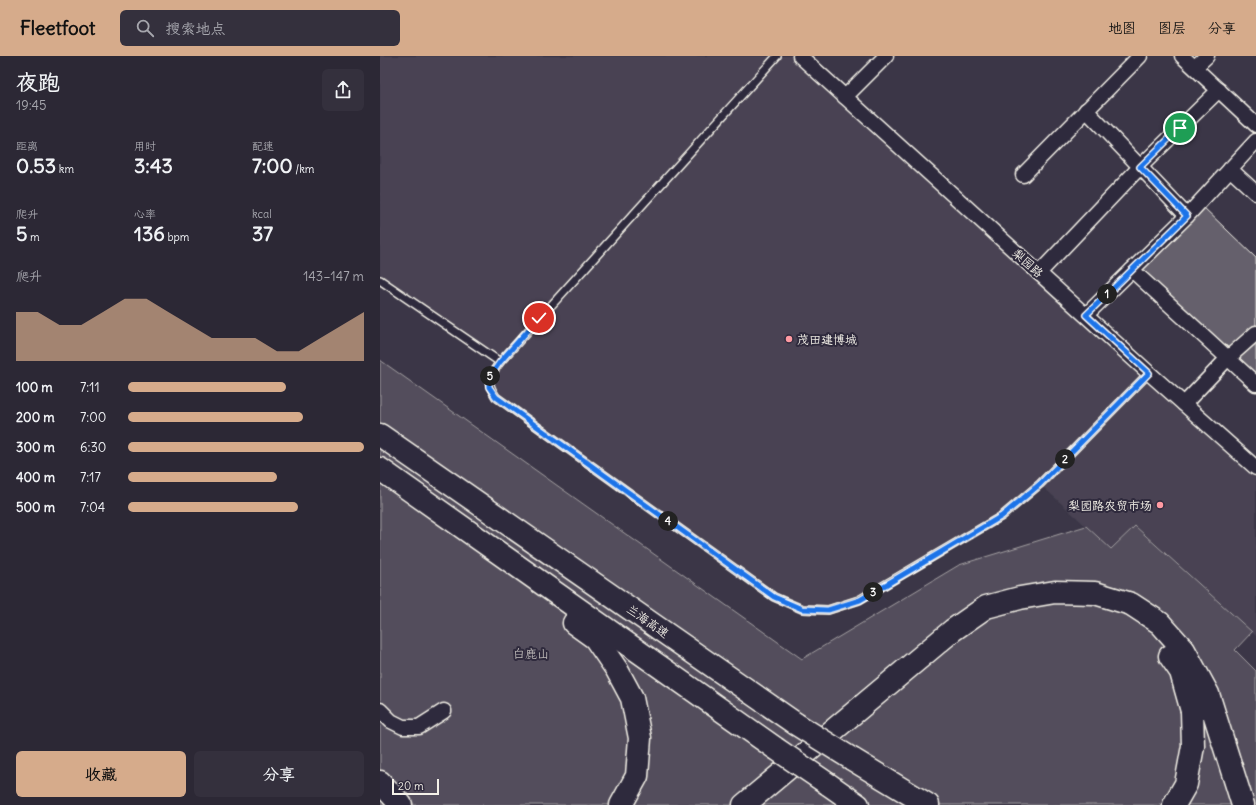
<!DOCTYPE html>
<html lang="zh">
<head>
<meta charset="utf-8">
<style>
  :root { --surface:#2c2835; --page:#34303d; --text:#f1f3f6; --muted:#a6a6ad; --accent:#d6ab8b }
  body { margin:0; font-family:Delius,"LXGW WenKai TC",sans-serif; background:var(--page); color:var(--text); height:100vh; display:flex; flex-direction:column; font-size:15px; white-space:nowrap }
  * { box-sizing:border-box; margin:0 }
  p { font-size:13px; color:var(--muted) }
  .icon { flex:none; width:22px; height:22px; fill:none; stroke:currentColor; stroke-width:2; stroke-linecap:round; stroke-linejoin:round }
  .map { position:relative; flex:1; overflow:hidden }
  .panel { display:flex; flex-direction:column; background:var(--surface); width:380px }
  .panel>* { flex:none }
  .scale { position:absolute; left:12px; bottom:10px; width:47px; box-sizing:border-box; padding-left:4px; border:2px solid #f4f1e8; border-top:0; font-size:11px; line-height:14px; white-space:nowrap; color:#f4f1e8; -webkit-text-stroke:3px #2f2a3d; paint-order:stroke }
  .pin { position:absolute; display:grid; place-items:center; width:34px; height:34px; color:#fff; margin:-17px; border:2px solid #fff; border-radius:50%; box-shadow:0 1px 4px #0007 }
  .km { position:absolute; width:20px; height:20px; margin:-10px; border-radius:50%; background:#222; color:#fff; font-size:11px; line-height:20px; text-align:center }
  .round { display:grid; place-items:center; flex:none; width:42px; height:42px; border-radius:6px; background:var(--page) }
  .overview { display:flex; align-items:center; justify-content:space-between; height:68px; padding:0 16px }
  h1 { font-size:22px; font-weight:700; line-height:30px }
  .stats { display:grid; grid-template-columns:repeat(3,1fr); gap:6px; height:68px; padding:4px 16px }
  .stats div { display:grid; align-content:center }
  .stats b { font-size:20px; font-weight:700 }
  .stats small { font-size:11px; font-weight:400 }
  .stats p { font-size:11px }
  .chart { height:112px; padding:8px 16px }
  .chart p { display:flex; justify-content:space-between }
  .chart svg { width:100%; height:72px; margin-top:4px; fill:var(--accent); opacity:.7 }
  .primary-button { display:flex; gap:8px; margin-top:auto; padding:8px 16px }
  .primary-button a { flex:1; height:46px; border-radius:6px; background:var(--accent); color:#111; font-size:16px; font-weight:700; line-height:46px; text-align:center }
  .primary-button a+a { background:var(--page); color:var(--text) }
  ul { padding:0 16px; list-style:none; font-size:13px }
  li { display:grid; grid-template-columns:64px 48px 1fr; align-items:center; height:30px }
  li i { height:10px; border-radius:5px; background:var(--accent) }
  header { display:flex; align-items:center; gap:24px; box-sizing:border-box; height:56px; padding:0 20px; background:var(--accent); color:#111 }
  header strong { font-size:19px }
  nav { display:flex; gap:22px; margin-inline-start:auto; font-size:14px }
  .search { width:280px; height:36px; background:var(--page); display:flex; align-items:center; gap:10px; box-sizing:border-box; padding:0 14px; border-radius:6px; color:var(--muted); font-size:15px }
  main { display:flex; flex:1; min-height:0 }
  .map>svg:first-child { display:block }
  .built { fill:#484352 }
  .green { fill:#534e5c; stroke:#a4a0a2 }
  .building { fill:#65616c; stroke:#f4f1e8 }
  .lines { fill:none; stroke-linecap:round; stroke-linejoin:round }
  .service-casing { stroke:#f4f1e8; stroke-width:10 }
  .minor-casing { stroke:#f4f1e8; stroke-width:17 }
  .motorway-casing { stroke:#f4f1e8; stroke-width:25 }
  .service { stroke:#2f2a3d; stroke-width:7 }
  .minor { stroke:#2f2a3d; stroke-width:14 }
  .motorway { stroke:#2f2a3d; stroke-width:22 }
  .motorway-bridge-casing { stroke:#f4f1e8; stroke-width:25; stroke-linecap:butt }
  .motorway-bridge { stroke:#2f2a3d; stroke-width:22 }
  .route-casing { stroke:#fff; stroke-width:8 }
  .route { stroke:#1a73e8; stroke-width:5 }
  .poi-dot { fill:#ff9aa2; stroke:#2f2a3d; stroke-width:1.5 }
  .labels { text-anchor:middle; dominant-baseline:central; stroke-width:4; stroke-linejoin:round; paint-order:stroke }
  .street-label { font-size:12px; fill:#f4f1e8; stroke:#2f2a3d }
  .poi-label { font-size:12px; fill:#f4f1e8; stroke:#2f2a3d; text-anchor:start }
  .park-label { font-size:12px; fill:#bcb8b7; stroke:#2f2a3d }
</style>
</head>
<body>
<header>
<strong>Fleetfoot</strong>
<div class="search"><svg class="icon" aria-label="search" viewBox="0 0 24 24"><circle cx="10" cy="10" r="6"/><path d="M15 15l6 6"/></svg>搜索地点</div>
<nav><a>地图</a><a>图层</a><a>分享</a></nav>
</header>
<main>
<section class="panel">
<div class="overview"><div><h1>夜跑</h1><p>19:45</p></div><a class="round"><svg class="icon" aria-label="share" viewBox="0 0 24 24"><path d="M12 15V3M7 8l5-5 5 5M5 13v7h14v-7"/></svg></a></div>
<div class="stats">
<div><p>距离</p><b>0.53<small> km</small></b></div>
<div><p>用时</p><b>3:43</b></div>
<div><p>配速</p><b>7:00<small> /km</small></b></div>
</div>
<div class="stats">
<div><p>爬升</p><b>5<small> m</small></b></div>
<div><p>心率</p><b>136<small> bpm</small></b></div>
<div><p>kcal</p><b>37</b></div>
</div>
<div class="chart"><p><span>爬升</span>143–147 m</p>
<svg viewBox="0 0 160 44" preserveAspectRatio="none"><path d="M0 44V14L10 14L20 22L30 22L40 14L50 6L60 6L70 14L80 22L90 30L100 30L110 30L120 38L130 38L140 30L150 22L160 14V44z"/></svg>
</div>
<ul>
<li><b>100 m</b>7:11<i style="width:67%"></i></li>
<li><b>200 m</b>7:00<i style="width:74%"></i></li>
<li><b>300 m</b>6:30<i style="width:100%"></i></li>
<li><b>400 m</b>7:17<i style="width:63%"></i></li>
<li><b>500 m</b>7:04<i style="width:72%"></i></li>
</ul>
<div class="primary-button"><a>收藏</a><a>分享</a></div>
</section>
<div class="map">
<svg width="876" height="749" viewBox="0 0 876 749">
  <rect width="100%" height="100%" fill="#3b3647"/>
  <filter id="ink" filterUnits="userSpaceOnUse"><feTurbulence type="fractalNoise" baseFrequency=".025" numOctaves="2"/><feDisplacementMap in="SourceGraphic" scale="8" xChannelSelector="R" yChannelSelector="G"/><feConvolveMatrix kernelMatrix="1 2 1 2 8 2 1 2 1" color-interpolation-filters="sRGB"/></filter>
  <g filter="url(#ink)">
    <path class="built" d="M0,0H420L876,412V580L756,470L731,493L660,428L622,460L479,544L448,554L422,553L394,541L116,341L109,331L119,306L0,224Z"/>
    <path class="green" d="M0,304L422,603L579,509L706,470L731,493L755,470L872,576L855,594L876,615V749H0Z"/>
    <path class="building" d="M819,147L876,202V328L752,214Z"/>
    <g class="lines">
      <g class="service-casing">
        <g id="service">
          <path d="M0,224L120,306C109,322 105,324 116,341L394,541L422,553L448,554L479,544L622,460L660,428L769,317"/>
          <path d="M120,306L397,0"/>
        </g>
      </g>
      <g class="minor-casing">
        <g id="minor">
          <path d="M420,0L769,317L876,412"/>
          <path d="M802,0L876,69"/>
          <path d="M815,11L827,0"/>
          <path d="M465,41L506,0"/>
          <path d="M706,54L807,160"/>
          <path d="M850,113L876,137"/>
          <path d="M643,119L760,0"/>
          <path d="M752,214L876,328"/>
          <path d="M659,217L760,111L839,34"/>
          <path d="M706,259L807,160L876,85"/>
          <path d="M804,348L848,302L876,277"/>
          <path d="M0,654L11,665L23,671H39L64,655"/>
        </g>
      </g>
      <g class="motorway-casing">
        <g id="motorway">
          <path d="M0,379L416,668"/>
          <path d="M0,413L395,692"/>
          <path d="M194,567L215,582L237,614L252,642L260,682L257,720L241,749"/>
          <path d="M790,600L801,616L812,655L813,690L806,728L794,749"/>
          <path d="M472,703L548,749"/>
          <path d="M0,726L21,749"/>
          <path d="M448,728L478,749"/>
          <path d="M364,749L573,574L606,551L640,542L675,536L715,537L751,548L780,567L804,594L828,638L863,749"/>
        </g>
      </g>
      <use href="#service" class="service"/>
      <use href="#minor" class="minor"/>
      <use href="#motorway" class="motorway"/>
      <g class="motorway-bridge-casing">
        <g id="motorway-bridge">
          <path d="M416,668L472,703"/>
          <path d="M395,692L448,728"/>
        </g>
      </g>
      <use href="#motorway-bridge" class="motorway-bridge"/>
    </g>
  </g>
  <g class="lines" filter="url(#ink)">
    <g class="route-casing">
      <path id="route" d="M159,262L120,306L109,322V331L116,341L394,541L422,553L448,554L480,544L622,460L660,428L769,317L706,259L807,160L760,111L800,72"/>
    </g>
    <use href="#route" class="route"/>
  </g>
  <g class="poi-dot">
    <circle cx="409" cy="283" r="4"/>
    <circle cx="780" cy="449" r="4"/>
  </g>
  <g class="labels">
    <g class="street-label">
      <text transform="translate(648 207) rotate(42)">梨园路</text>
      <text transform="translate(268 565) rotate(35)">兰海高速</text>
    </g>
    <g class="poi-label">
      <text x="417" y="283">茂田建博城</text>
      <text x="772" y="449" text-anchor="end">梨园路农贸市场</text>
    </g>
    <g class="park-label">
      <text x="151" y="597">白鹿山</text>
    </g>
  </g>
</svg>
<div class="scale">20 m</div>
<div class="pin" style="left:800px;top:72px;background:#1e9e55"><svg class="icon" aria-label="arrive" viewBox="0 0 24 24"><path d="M6 21V4h12l-3 4 3 4H6"/></svg></div>
<div class="pin" style="left:159px;top:262px;background:#d93025"><svg class="icon" aria-label="check" viewBox="0 0 24 24"><path d="M5 12l5 5 9-10"/></svg></div>
<b class="km" style="left:727px;top:238px">1</b>
<b class="km" style="left:685px;top:403px">2</b>
<b class="km" style="left:493px;top:536px">3</b>
<b class="km" style="left:288px;top:465px">4</b>
<b class="km" style="left:110px;top:320px">5</b>
</div>
</main>
</body>
</html>
